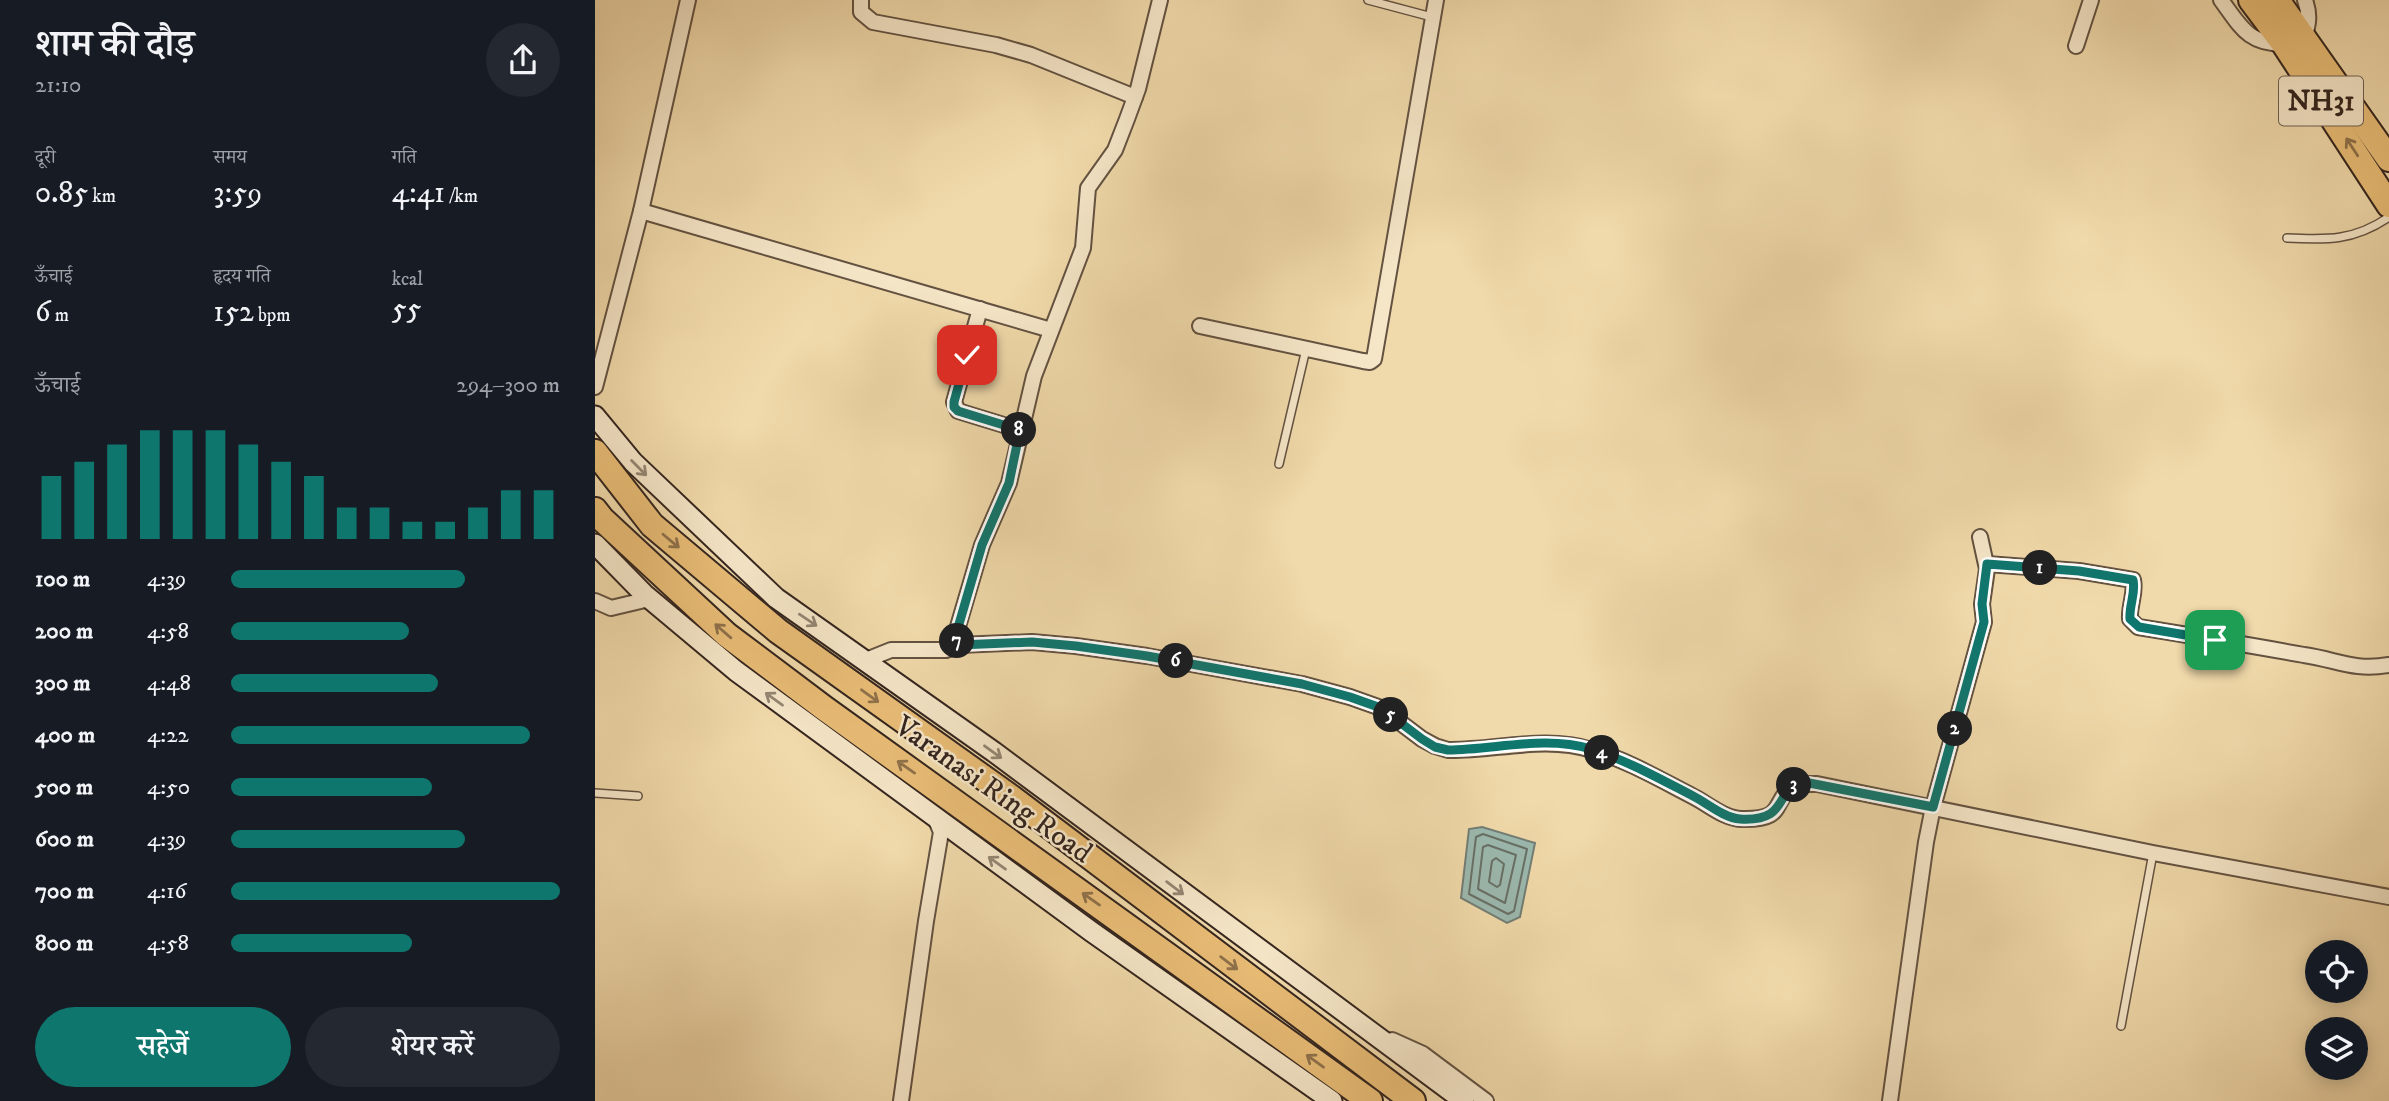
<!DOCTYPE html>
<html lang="hi">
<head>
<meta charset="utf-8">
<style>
  :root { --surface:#171b24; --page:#242831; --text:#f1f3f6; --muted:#9ea1a6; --accent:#0f766e }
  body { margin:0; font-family:"IM FELL DW Pica","Noto Serif Devanagari",serif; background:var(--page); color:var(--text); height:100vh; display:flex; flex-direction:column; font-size:26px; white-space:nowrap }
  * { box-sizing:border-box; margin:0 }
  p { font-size:23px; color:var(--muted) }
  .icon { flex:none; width:38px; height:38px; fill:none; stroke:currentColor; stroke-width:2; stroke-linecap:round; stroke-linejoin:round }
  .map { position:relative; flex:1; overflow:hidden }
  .side { display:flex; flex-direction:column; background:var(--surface); width:595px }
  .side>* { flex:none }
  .controls { position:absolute; left:1710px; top:940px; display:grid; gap:14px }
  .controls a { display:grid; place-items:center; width:63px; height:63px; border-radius:50%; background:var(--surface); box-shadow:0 4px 18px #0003; font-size:35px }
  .pin { position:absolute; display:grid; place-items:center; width:60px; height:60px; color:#fff; margin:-30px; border-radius:14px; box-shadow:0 4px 10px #0006 }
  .km { position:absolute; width:35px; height:35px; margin:-18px; border-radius:50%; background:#222; color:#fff; font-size:19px; line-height:35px; text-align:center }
  .round { display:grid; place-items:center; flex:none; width:74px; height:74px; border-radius:37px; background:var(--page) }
  .overview { display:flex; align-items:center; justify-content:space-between; height:119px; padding:0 35px }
  h1 { font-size:38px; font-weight:600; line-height:52px }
  .metrics { display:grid; grid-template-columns:repeat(3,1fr); gap:10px; height:119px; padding:7px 35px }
  .metrics div { display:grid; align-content:center }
  .metrics b { font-size:30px; font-weight:600 }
  .metrics small { font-size:19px; font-weight:400 }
  .metrics p { font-size:19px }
  .chart { height:196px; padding:14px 35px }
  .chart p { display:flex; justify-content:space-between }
  .chart svg { width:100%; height:126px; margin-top:7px; stroke:var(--accent); stroke-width:6 }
  .button { display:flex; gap:14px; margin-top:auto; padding:14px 35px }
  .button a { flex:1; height:80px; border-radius:42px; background:var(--accent); color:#fff; font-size:28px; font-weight:600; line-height:80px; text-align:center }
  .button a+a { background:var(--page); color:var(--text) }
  ul { padding:0 35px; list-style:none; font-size:23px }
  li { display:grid; grid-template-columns:112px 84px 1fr; align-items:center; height:52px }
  li i { height:18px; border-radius:9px; background:var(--accent) }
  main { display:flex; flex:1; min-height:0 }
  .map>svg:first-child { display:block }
  .water { fill:#9bb9af; stroke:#727e75; stroke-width:2 }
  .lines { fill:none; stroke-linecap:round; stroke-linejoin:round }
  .shore { stroke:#686f66; stroke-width:2 }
  .lane-casing { stroke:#635241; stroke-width:10 }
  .street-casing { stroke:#635241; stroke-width:18 }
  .secondary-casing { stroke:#34251e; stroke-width:23 }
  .highway-casing { stroke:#34251e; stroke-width:28 }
  .lane { stroke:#f5e6c8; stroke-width:7 }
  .street { stroke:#f5e6c8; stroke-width:14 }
  .secondary { stroke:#f5e6c8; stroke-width:19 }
  .highway { stroke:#e8bc75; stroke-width:24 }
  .oneway { stroke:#8e704a }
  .oneway2 { stroke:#948673 }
  .route-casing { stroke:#fff; stroke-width:14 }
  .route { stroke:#0f766e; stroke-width:9 }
  .labels { text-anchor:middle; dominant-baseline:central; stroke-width:5; stroke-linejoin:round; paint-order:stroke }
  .shield { fill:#f5e6c8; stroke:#6e5f51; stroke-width:2 }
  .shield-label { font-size:28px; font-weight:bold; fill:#34251e }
  .street-label { font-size:30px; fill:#34251e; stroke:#f5e6c8 }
</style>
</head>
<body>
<main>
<section class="side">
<div class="overview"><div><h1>शाम की दौड़</h1><p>21:10</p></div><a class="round"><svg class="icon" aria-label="share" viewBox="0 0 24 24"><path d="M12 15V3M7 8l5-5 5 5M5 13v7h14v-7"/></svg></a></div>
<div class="metrics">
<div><p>दूरी</p><b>0.85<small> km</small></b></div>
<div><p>समय</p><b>3:59</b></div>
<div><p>गति</p><b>4:41<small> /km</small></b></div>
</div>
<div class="metrics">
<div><p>ऊँचाई</p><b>6<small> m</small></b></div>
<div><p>हृदय गति</p><b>152<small> bpm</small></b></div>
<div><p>kcal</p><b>55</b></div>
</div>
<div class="chart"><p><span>ऊँचाई</span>294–300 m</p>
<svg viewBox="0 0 160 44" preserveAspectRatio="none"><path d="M5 44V22M15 44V17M25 44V11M35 44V6M45 44V6M55 44V6M65 44V11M75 44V17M85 44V22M95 44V33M105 44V33M115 44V38M125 44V38M135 44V33M145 44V27M155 44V27"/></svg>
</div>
<ul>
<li><b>100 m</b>4:39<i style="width:71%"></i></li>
<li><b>200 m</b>4:58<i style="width:54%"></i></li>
<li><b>300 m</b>4:48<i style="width:63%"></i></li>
<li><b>400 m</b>4:22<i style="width:91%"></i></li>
<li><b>500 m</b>4:50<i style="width:61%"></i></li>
<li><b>600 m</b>4:39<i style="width:71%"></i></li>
<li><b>700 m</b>4:16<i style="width:100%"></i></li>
<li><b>800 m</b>4:58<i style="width:55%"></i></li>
</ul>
<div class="button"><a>सहेजें</a><a>शेयर करें</a></div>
</section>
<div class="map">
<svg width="1794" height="1101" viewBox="0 0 1794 1101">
  <rect width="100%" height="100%" fill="#f0d9aa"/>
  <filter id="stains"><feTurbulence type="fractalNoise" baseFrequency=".00286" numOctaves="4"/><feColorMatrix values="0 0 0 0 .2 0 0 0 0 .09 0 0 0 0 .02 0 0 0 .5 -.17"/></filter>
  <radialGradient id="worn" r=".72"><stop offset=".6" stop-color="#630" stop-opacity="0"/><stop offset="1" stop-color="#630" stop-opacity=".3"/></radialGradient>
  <path class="water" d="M887,827L940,843L925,917L912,923L866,898L874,829Z"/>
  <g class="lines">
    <g class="shore">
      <path d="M888,834L932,849L919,911L913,914L874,894L881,837Z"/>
      <path d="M893,845L921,855L910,903L883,889L888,847Z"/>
      <path d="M901,858L909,864L905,885L902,887L894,882L897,861Z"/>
    </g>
    <g class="lane-casing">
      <g id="lane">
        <path d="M773,0L837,17"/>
        <path d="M1692,238C1732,240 1759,241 1794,217"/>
        <path d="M684,464L711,349"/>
        <path d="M0,793L43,796"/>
        <path d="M1526,1026L1558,853"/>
      </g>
    </g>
    <g class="street-casing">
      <g id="street">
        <path d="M266,0V12L278,22L401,45L436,55L540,97"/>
        <path d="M565,0L543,89L532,119L520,150L493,188L488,248L439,376L414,483L387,545L362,630L361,639L364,645L437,642L481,646L552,656L707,684L755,697L786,708L827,739L840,746L853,750C900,751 950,735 997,750C1032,760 1066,780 1099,797C1113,804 1130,819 1147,819C1193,820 1175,802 1200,784H1222L1558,853L1794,897"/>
        <path d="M1626,0C1646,27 1653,44 1689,44"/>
        <path d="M1709,37C1714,24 1715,14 1710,0"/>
        <path d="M1481,46L1496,0"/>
        <path d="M46,211L456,330"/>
        <path d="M385,309L359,402L363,411L425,430"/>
        <path d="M605,326L768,361L775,362L779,359L841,0"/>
        <path d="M0,387L46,211L93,0"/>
        <path d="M1392,564L1484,571L1538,580C1541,593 1534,605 1535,619L1543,627C1599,636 1654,645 1709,655C1743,660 1758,671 1794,665"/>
        <path d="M0,601L16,608L54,599"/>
        <path d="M271,660L296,650H351L364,645"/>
        <path d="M797,1040L828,1054L891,1101"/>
        <path d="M306,1101L331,921L346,832L340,818"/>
        <path d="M1295,1101L1331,842L1338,807L1389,622L1387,604L1392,569L1385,537"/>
      </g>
    </g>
    <g class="secondary-casing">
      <g id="secondary">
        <path d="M0,416L38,462L181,598L399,752L869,1101"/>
        <path d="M0,544L49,594L141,671L497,932L737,1101"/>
      </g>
    </g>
    <g class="highway-casing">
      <g id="highway">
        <path d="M1656,0L1689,44L1794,205"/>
        <path d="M1682,0L1794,159"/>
        <path d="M0,452L57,525L183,631L417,798L818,1101"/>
        <path d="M0,510L7,519L132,635L229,708L775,1101"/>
      </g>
    </g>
    <use href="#lane" class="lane"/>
    <use href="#street" class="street"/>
    <use href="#secondary" class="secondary"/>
    <use href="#highway" class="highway"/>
  </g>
  <defs><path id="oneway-shaft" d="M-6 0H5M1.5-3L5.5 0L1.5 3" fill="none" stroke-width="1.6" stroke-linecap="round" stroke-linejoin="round" transform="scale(1.75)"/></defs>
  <g class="oneway">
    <use href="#oneway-shaft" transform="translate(1757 147) rotate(-123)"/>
    <use href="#oneway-shaft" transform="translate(76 541) rotate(40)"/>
    <use href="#oneway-shaft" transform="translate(128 631) rotate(-139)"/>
    <use href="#oneway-shaft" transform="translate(275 696) rotate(36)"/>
    <use href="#oneway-shaft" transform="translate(311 767) rotate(-145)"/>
    <use href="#oneway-shaft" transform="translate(496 899) rotate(-145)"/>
    <use href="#oneway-shaft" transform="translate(634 963) rotate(37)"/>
    <use href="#oneway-shaft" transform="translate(720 1061) rotate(-144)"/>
  </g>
  <g class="oneway2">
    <use href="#oneway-shaft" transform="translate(44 468) rotate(45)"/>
    <use href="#oneway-shaft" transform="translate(213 620) rotate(34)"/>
    <use href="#oneway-shaft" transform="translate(179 699) rotate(-144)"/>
    <use href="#oneway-shaft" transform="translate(398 752) rotate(36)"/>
    <use href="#oneway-shaft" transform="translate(402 863) rotate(-144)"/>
    <use href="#oneway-shaft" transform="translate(580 888) rotate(37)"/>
  </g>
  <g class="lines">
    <g class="route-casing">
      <path id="route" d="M372,355L359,402V407L363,411L425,430L414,483L387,545L362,631L361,639L364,645L437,642L481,646L552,656L707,684L755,697L786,708L827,739L840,747L853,750C900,750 949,735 996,749C1031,760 1065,779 1098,796C1112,803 1129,818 1145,819C1197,822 1178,787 1209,782L1338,807L1389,622L1387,604L1392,564L1484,571L1538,580C1541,593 1534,605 1535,619L1544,627L1620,640"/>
    </g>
    <use href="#route" class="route"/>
  </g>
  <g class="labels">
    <rect class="shield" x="1684" y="76.5" width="84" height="49" rx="5"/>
    <g class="shield-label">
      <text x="1726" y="101">NH31</text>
    </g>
    <g class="street-label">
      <text transform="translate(398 790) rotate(35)">Varanasi Ring Road</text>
    </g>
  </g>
  <rect width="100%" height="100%" filter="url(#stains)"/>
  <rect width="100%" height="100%" fill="url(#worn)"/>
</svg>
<div class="controls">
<a><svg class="icon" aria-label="locate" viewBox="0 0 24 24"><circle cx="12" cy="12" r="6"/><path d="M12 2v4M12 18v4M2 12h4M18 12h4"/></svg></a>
<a><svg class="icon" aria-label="layers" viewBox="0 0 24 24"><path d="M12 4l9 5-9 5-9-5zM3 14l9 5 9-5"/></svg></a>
</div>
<div class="pin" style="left:1620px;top:640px;background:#1e9e55"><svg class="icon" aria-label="arrive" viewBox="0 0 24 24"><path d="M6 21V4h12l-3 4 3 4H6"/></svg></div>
<div class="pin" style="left:372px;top:355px;background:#d93025"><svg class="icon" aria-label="check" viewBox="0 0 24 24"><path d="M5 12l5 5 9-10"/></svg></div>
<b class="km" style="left:1445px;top:568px">1</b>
<b class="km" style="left:1360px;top:729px">2</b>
<b class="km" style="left:1199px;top:785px">3</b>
<b class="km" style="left:1007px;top:753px">4</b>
<b class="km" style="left:796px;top:715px">5</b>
<b class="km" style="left:581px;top:661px">6</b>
<b class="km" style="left:362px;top:641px">7</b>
<b class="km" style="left:424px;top:430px">8</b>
</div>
</main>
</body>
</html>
